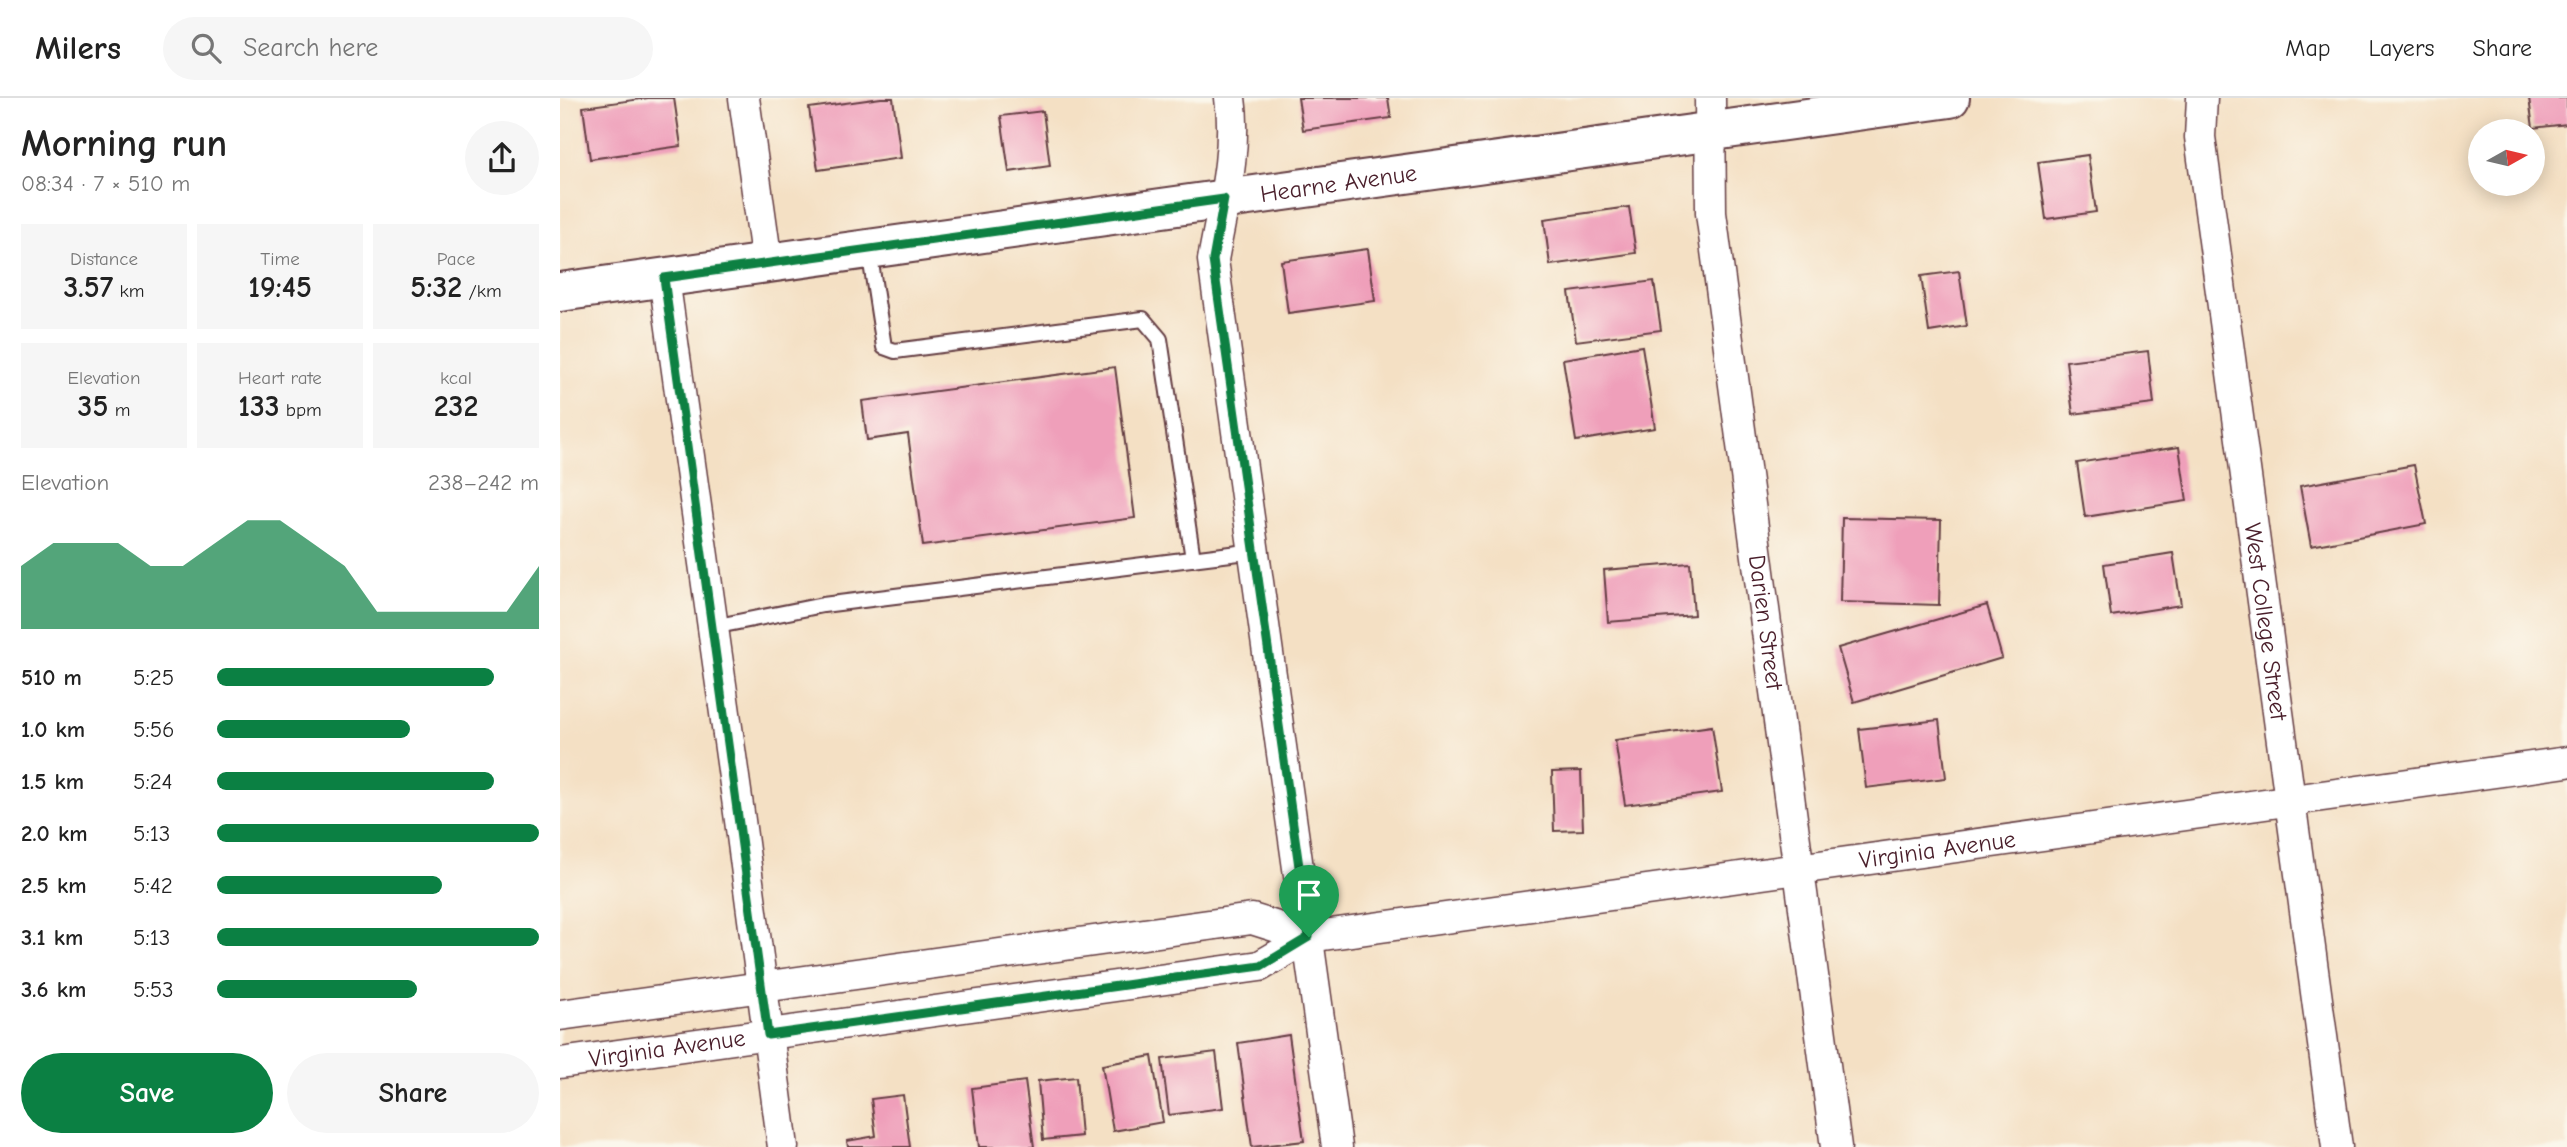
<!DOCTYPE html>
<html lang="en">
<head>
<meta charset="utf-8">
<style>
  :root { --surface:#fff; --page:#f6f6f6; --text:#222; --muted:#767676; --line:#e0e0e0; --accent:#0b8043 }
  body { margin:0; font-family:"Comic Neue",sans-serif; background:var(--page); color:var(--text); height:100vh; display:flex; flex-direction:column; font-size:26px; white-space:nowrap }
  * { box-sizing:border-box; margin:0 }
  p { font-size:23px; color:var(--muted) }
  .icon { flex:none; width:38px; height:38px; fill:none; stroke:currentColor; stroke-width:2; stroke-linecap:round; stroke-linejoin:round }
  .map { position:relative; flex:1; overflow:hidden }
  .drawer { display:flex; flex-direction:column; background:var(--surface); width:560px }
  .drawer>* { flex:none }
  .needle { width:46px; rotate:82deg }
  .buttons { position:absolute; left:1908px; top:21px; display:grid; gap:14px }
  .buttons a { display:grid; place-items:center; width:77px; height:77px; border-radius:50%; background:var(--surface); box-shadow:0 4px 18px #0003; font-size:35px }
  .pin { position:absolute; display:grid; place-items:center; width:60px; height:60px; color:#fff; margin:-72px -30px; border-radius:50% 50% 50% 0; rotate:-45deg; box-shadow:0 0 7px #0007 }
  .pin .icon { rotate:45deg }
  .round { display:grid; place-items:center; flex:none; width:74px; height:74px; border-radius:37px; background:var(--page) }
  .head { display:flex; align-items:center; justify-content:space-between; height:119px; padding:0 21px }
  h1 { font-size:38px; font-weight:600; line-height:52px }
  .figures { display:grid; grid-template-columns:repeat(3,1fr); gap:10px; height:119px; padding:7px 21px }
  .figures div { display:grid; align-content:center; border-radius:0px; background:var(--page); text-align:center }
  .figures b { font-size:30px; font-weight:600 }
  .figures small { font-size:19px; font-weight:400 }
  .figures p { font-size:19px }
  .chart { height:196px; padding:14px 21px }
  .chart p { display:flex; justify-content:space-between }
  .chart svg { width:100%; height:126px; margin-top:7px; fill:var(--accent); opacity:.7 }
  .button { display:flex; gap:14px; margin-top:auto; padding:14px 21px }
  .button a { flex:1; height:80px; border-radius:42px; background:var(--accent); color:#fff; font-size:28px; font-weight:600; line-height:80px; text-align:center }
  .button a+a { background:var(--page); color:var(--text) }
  ul { padding:0 21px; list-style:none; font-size:23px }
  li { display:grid; grid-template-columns:112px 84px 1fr; align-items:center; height:52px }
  li i { height:18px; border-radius:9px; background:var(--accent) }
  header { display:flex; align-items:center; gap:42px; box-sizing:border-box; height:98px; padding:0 35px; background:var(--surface); border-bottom:2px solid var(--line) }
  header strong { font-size:33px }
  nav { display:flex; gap:38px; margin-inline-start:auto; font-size:24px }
  .search { width:490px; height:63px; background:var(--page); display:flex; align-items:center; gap:18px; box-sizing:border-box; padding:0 24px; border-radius:38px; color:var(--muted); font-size:26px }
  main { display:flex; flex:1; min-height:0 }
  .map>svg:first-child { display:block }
  .building { fill:#ef9fba }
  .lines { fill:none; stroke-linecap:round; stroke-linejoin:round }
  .service-casing { stroke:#643c42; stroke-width:18 }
  .minor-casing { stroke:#643c42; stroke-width:33 }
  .secondary-casing { stroke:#643c42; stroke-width:42 }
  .service { stroke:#fff; stroke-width:14 }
  .minor { stroke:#fff; stroke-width:30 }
  .secondary { stroke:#fff; stroke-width:38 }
  .route-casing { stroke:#fff; stroke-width:14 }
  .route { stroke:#0b8043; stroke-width:9 }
  .labels { text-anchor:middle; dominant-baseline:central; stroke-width:5; stroke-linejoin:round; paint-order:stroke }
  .street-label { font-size:24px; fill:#4a1f2b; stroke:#fbf7ec }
</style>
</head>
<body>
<header>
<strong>Milers</strong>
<div class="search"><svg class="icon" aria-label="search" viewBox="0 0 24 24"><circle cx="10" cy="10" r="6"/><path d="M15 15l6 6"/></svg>Search here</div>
<nav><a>Map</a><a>Layers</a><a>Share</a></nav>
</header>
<main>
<section class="drawer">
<div class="head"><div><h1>Morning run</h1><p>08:34 · 7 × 510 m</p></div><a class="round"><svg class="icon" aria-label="share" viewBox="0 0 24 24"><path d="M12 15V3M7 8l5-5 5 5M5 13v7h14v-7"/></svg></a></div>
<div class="figures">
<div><p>Distance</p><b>3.57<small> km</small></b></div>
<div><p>Time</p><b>19:45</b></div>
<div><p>Pace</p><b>5:32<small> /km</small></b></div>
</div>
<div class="figures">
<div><p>Elevation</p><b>35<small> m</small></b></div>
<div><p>Heart rate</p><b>133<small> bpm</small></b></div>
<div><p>kcal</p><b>232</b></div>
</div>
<div class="chart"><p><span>Elevation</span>238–242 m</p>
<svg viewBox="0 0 160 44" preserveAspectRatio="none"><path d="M0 44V22L10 14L20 14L30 14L40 22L50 22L60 14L70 6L80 6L90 14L100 22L110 38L120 38L130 38L140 38L150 38L160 22V44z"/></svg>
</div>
<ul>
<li><b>510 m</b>5:25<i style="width:86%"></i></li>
<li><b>1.0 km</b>5:56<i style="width:60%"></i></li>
<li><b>1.5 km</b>5:24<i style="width:86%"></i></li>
<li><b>2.0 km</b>5:13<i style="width:100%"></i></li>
<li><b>2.5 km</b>5:42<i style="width:70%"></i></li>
<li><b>3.1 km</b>5:13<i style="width:100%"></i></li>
<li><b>3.6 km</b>5:53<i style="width:62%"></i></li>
</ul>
<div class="button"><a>Save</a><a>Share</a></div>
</section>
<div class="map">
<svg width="2007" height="1049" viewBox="0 0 2007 1049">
  <rect width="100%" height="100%" fill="#fbf7ec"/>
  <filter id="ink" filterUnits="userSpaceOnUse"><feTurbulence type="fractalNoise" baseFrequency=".0143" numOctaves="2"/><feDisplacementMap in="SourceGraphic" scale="14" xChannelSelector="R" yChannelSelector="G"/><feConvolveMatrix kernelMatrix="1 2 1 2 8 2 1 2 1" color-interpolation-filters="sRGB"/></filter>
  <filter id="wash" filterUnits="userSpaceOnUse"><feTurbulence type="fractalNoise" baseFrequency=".00686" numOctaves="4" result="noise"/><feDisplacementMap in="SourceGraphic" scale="28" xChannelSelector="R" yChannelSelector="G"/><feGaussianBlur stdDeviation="1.57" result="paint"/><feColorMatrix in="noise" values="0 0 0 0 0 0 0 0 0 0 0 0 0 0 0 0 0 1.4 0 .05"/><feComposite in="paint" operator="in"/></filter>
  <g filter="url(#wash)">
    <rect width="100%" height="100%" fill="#f4e0c4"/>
    <g id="blocks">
      <g class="building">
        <path d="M88,0H114L121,48L30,61L23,9Z"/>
        <path d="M321,0H333L341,60L258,72L249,10Z"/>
        <path d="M738,0H828L831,20L743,32Z"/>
        <path d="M1969,0H2007V26L1973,30Z"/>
        <path d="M483,13L490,68L449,74L441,18Z"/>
        <path d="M1528,57L1536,114L1486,121L1478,64Z"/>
        <path d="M1069,109L1076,155L990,167L984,121Z"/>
        <path d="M808,151L815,203L728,215L721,163Z"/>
        <path d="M1399,173L1407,228L1369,234L1361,178Z"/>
        <path d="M1094,183L1101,232L1016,243L1009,194Z"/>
        <path d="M1082,248L1095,330L1016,343L1003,261Z"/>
        <path d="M1588,253L1594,306L1513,316L1506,263Z"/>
        <path d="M555,269L575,420L363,448L348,336L307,342L302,303Z"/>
        <path d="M1619,349L1627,403L1525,419L1517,365Z"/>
        <path d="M1854,367L1866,426L1751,448L1740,388Z"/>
        <path d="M1282,420L1381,422L1379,507L1280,504Z"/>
        <path d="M1613,455L1621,507L1551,518L1544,466Z"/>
        <path d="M1130,465L1134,517L1048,524L1044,472Z"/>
        <path d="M1427,507L1442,560L1294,604L1278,550Z"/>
        <path d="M1379,622L1386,680L1306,690L1299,631Z"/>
        <path d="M1152,628L1162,694L1065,707L1055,642Z"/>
        <path d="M1021,673L1023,732L994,733L992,674Z"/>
        <path d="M729,937L744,1043L692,1049L678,945Z"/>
        <path d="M656,954L663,1010L609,1017L602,961Z"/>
        <path d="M592,958L603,1024L553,1033L542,967Z"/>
        <path d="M516,979L521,1038L483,1042L478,983Z"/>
        <path d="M465,983L474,1049H419L412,990Z"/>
        <path d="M343,997L350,1049H288L287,1043L316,1038L311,1001Z"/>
      </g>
    </g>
  </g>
  <g filter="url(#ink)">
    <use href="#blocks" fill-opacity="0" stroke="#643c42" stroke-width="2"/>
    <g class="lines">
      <g class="service-casing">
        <g id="service">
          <path d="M309,152L324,249L335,253L583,221L600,241L633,461"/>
          <path d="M153,529L263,507L695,453"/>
        </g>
      </g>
      <g class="minor-casing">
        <g id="minor">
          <path d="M184,0L207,165"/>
          <path d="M670,0C678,53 662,110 653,162L777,1049"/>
          <path id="s1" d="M1150,0L1151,115L1276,1049"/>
          <path id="s2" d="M1642,0L1640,39L1777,1049"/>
          <path d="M104,180L179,715L223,1049"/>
          <path d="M0,917L692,821L749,839"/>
          <path id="s3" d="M0,965L700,868L749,839L2007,664"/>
        </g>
      </g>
      <g class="secondary-casing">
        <g id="secondary">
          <path id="s4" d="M0,194L1390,0"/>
        </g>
      </g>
      <use href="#service" class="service"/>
      <use href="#minor" class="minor"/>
      <use href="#secondary" class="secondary"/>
    </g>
  </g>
  <g class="lines" filter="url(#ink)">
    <g class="route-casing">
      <path id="route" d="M664,101L653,162L749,839L701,868L208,937L104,180Z"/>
    </g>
    <use href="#route" class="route"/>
  </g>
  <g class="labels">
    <g class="street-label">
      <text stroke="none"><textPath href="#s4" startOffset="786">Hearne Avenue</textPath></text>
      <text stroke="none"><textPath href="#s1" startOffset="528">Darien Street</textPath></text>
      <text stroke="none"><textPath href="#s2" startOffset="528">West College Street</textPath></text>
      <text stroke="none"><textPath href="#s3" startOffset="1398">Virginia Avenue</textPath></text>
      <text stroke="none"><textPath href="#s3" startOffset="108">Virginia Avenue</textPath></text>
    </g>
  </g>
</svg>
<div class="buttons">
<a><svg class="needle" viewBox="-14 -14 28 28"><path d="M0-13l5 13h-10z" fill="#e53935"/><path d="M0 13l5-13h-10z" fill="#767676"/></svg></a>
</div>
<div class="pin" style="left:749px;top:839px;background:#1e9e55"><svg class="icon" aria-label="arrive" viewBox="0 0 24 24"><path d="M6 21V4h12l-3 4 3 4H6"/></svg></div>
</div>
</main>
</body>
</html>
